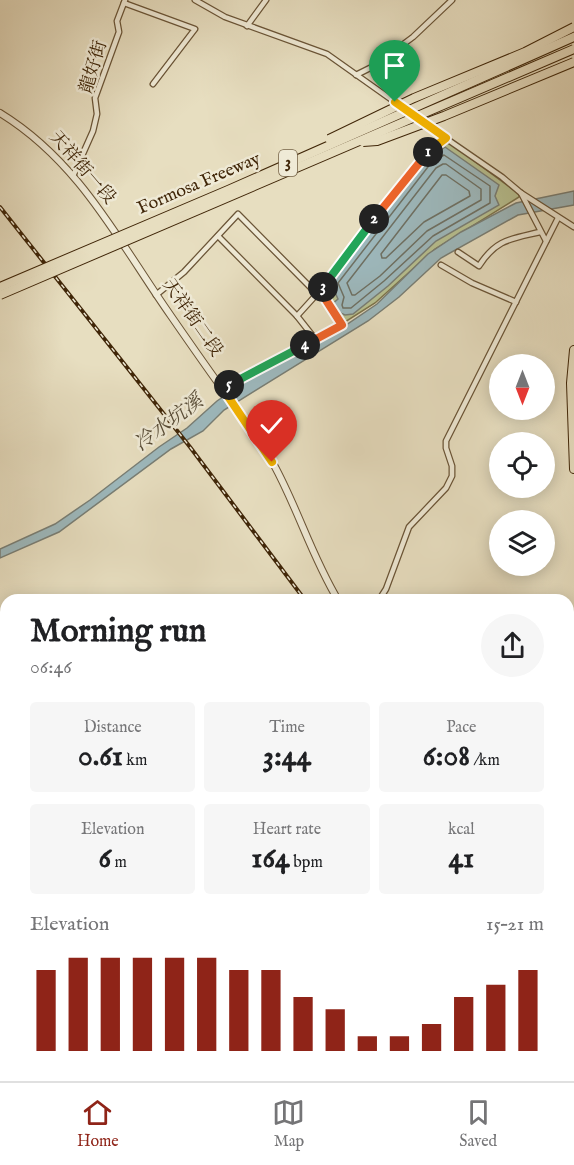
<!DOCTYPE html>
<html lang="en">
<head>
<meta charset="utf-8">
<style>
  :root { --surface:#fff; --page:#f6f6f6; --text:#202124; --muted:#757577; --line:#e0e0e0; --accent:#8f2418 }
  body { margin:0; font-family:"IM FELL English","Noto Serif TC",serif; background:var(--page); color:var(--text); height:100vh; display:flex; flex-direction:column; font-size:22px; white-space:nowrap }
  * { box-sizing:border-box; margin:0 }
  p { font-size:20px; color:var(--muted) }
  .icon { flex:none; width:33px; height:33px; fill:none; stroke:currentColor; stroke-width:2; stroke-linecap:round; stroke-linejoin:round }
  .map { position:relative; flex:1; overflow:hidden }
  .panel { position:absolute; left:0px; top:594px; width:574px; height:488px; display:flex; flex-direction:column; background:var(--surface); border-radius:18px 18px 0 0; box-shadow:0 3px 15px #0003 }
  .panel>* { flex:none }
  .needle { width:39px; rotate:180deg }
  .controls { position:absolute; left:489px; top:354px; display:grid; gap:12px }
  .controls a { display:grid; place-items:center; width:66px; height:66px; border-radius:50%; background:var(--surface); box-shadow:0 3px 15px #0003; font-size:30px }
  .pin { position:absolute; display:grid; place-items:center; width:51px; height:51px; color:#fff; margin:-62px -26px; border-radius:50% 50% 50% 0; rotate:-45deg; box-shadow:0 0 6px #0007 }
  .pin .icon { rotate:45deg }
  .km { position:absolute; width:30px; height:30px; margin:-15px; border-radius:50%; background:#222; color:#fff; font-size:16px; line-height:30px; text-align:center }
  .round { display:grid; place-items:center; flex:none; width:63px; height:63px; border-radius:32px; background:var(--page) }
  .overview { display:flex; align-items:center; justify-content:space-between; height:102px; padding:0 30px }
  h1 { font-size:33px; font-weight:800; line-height:45px }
  .metrics { display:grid; grid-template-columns:repeat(3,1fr); gap:9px; height:102px; padding:6px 30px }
  .metrics div { display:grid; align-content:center; border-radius:6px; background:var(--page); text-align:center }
  .metrics b { font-size:30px; font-weight:800 }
  .metrics small { font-size:16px; font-weight:400 }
  .metrics p { font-size:16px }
  .chart { height:168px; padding:12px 30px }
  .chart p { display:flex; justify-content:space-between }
  .chart svg { width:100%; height:108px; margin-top:6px; stroke:var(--accent); stroke-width:6 }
  .dock { display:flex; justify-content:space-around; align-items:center; height:84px; border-top:2px solid var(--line); background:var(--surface); font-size:16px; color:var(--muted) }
  .dock a { display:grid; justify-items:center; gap:3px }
  .dock .active { color:var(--accent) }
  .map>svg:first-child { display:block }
  .green { fill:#b8c191; stroke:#7c744c; stroke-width:1.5 }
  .water { fill:#9db9be; stroke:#787e75; stroke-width:1.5 }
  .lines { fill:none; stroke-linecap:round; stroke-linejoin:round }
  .shore { stroke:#6e7063; stroke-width:1.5 }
  .stream { stroke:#787e75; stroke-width:1.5 }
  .minor-casing { stroke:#6a5436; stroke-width:7 }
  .tertiary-casing { stroke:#6a5436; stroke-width:8 }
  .primary-casing { stroke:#402608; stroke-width:10 }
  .minor { stroke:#efead6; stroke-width:4.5 }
  .tertiary { stroke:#efead6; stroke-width:6 }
  .primary { stroke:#e7dec0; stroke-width:8 }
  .rail-casing { stroke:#402608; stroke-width:4 }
  .rail { stroke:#efead6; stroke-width:1.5; stroke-dasharray:4.5; stroke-linecap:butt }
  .motorway-bridge-casing { stroke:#402608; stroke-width:10; stroke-linecap:butt }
  .motorway-bridge { stroke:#e7dec0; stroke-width:8 }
  .split-1-casing { stroke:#fff; stroke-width:12 }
  .split-2-casing { stroke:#fff; stroke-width:12 }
  .split-3-casing { stroke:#fff; stroke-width:12 }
  .split-4-casing { stroke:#fff; stroke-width:12 }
  .split-5-casing { stroke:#fff; stroke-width:12 }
  .split-6-casing { stroke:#fff; stroke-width:12 }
  .split-1 { stroke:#f5b400; stroke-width:8 }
  .split-2 { stroke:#f0652b; stroke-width:8 }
  .split-3 { stroke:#22a559; stroke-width:8 }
  .split-4 { stroke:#f0652b; stroke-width:8 }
  .split-5 { stroke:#22a559; stroke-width:8 }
  .split-6 { stroke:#f5b400; stroke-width:8 }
  .labels { text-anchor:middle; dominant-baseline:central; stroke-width:5; stroke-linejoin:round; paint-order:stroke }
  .shield { fill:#efead6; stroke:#746146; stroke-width:1.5 }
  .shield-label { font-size:16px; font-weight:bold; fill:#402608 }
  .street-label { font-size:18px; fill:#402608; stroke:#efead6 }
  .water-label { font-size:20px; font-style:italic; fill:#574b36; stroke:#efead6 }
</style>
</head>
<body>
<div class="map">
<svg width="574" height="1081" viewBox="0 0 574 1081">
  <rect width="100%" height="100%" fill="#e7dec0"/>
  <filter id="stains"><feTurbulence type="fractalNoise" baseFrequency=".00333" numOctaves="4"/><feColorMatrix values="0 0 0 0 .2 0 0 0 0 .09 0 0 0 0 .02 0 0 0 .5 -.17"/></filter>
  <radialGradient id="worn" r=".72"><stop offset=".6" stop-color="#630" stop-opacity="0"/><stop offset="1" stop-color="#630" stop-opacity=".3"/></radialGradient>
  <path class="green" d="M447,141L519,194V197L435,249L375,303L345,322L327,299L325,285L425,157Z"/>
  <g class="water">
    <path d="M445,147L499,185L495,196L499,205L436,241L388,286L353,314L345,315L338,312L332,304L338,299L334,290L329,293L328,286L427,158Z"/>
    <path d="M574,191V205L518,215L441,258L399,297L368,321L224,410L203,431L171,449L59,532L0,558V549L55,524L90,500L159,447L187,428L217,401L276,361L343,327L377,304L428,254L461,232L516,203Z"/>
  </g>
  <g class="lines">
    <g class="shore">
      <path d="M444,155L490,186V203L433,236L384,281L351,308H343L342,305L344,297L338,283L431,163Z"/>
      <path d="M443,164H446L481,189V200L427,231L380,276L355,295H352L347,283L436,168Z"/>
      <path d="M442,175H446L469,191L470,196L424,222L386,258H382L381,254Z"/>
    </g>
    <path class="stream" d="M0,1067L6,1062"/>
    <g class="minor-casing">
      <g id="minor">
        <path d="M195,0L225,17L327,54L399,105"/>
        <path d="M124,3L195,29L153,84"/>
        <path d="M247,26L266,0"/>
        <path d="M356,75L374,66L413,37L452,0"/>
        <path d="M425,124L502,177L521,193L574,227"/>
        <path d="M73,176L93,131L97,114L95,98L119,32L117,21L125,0"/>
        <path d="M521,193L546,241"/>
        <path d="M218,236L297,316L312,335"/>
        <path d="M458,252L479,266C496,239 511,239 540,232"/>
        <path d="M441,265L472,283L516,302"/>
        <path d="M156,295L184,272L238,214L317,294L297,316"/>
        <path d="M223,389L342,325L325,300L323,285L423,156L446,138"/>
        <path d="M379,600L386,589L409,527L446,488L452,476V466L446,448V441L558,218"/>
        <path d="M327,1081L329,1076"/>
      </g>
    </g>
    <g class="tertiary-casing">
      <g id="tertiary">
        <path d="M0,113C80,162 119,242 171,316C189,342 207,368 226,394C242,417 260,440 274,465C298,509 312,557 338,600"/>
        <path d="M568,956L574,962"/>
      </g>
    </g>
    <g class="primary-casing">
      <path id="primary" d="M574,350L571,383L574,469"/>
    </g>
    <use href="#minor" class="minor"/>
    <use href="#tertiary" class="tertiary"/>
    <use href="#primary" class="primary"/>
    <g class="rail-casing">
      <g id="rail">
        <path d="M0,207L190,447L305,600"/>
        <path d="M474,1076L475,1081"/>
      </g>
    </g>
    <use href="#rail" class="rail"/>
    <g class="motorway-bridge-casing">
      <g id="motorway-bridge">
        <path d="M329,139L414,98L525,52L574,27"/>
        <path d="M363,142L377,141L444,116L574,62"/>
        <path d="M0,287L228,190L574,37"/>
        <path d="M0,295L574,49"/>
      </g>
    </g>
    <use href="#motorway-bridge" class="motorway-bridge"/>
  </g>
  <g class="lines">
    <g class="split-1-casing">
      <path id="split-1" d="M395,102L446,138L428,152"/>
    </g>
    <g class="split-2-casing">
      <path id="split-2" d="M374,219L428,152"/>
    </g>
    <g class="split-3-casing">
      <path id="split-3" d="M323,287L374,219"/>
    </g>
    <g class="split-4-casing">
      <path id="split-4" d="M305,345L342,325L326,300L323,287"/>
    </g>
    <g class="split-5-casing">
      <path id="split-5" d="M229,385L305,345"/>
    </g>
    <g class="split-6-casing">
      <path id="split-6" d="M229,385L223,389L272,462"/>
    </g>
    <use href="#split-1" class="split-1"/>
    <use href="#split-2" class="split-2"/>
    <use href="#split-3" class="split-3"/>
    <use href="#split-4" class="split-4"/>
    <use href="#split-5" class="split-5"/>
    <use href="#split-6" class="split-6"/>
  </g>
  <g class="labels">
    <rect class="shield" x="279" y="150" width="18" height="26" rx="4.5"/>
    <g class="shield-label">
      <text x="288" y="163">3</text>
    </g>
    <g class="street-label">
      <text transform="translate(94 67) rotate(-73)">龍好街</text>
      <text transform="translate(82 168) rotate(49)">天祥街一段</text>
      <text transform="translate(199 184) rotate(-23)">Formosa Freeway</text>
      <text transform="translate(192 318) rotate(55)">天祥街二段</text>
    </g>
    <g class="water-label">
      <text transform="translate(169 423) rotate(-37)">冷水坑溪</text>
    </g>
  </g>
  <rect width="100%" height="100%" filter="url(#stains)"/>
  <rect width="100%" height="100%" fill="url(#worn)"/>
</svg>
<div class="controls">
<a><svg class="needle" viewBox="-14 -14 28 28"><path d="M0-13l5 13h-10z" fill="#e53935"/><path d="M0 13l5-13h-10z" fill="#757577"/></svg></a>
<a><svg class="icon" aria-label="locate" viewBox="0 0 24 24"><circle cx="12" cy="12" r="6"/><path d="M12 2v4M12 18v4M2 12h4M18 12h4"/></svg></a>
<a><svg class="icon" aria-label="layers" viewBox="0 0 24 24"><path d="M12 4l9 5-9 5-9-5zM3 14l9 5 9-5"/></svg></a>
</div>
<div class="pin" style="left:395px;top:102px;background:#1e9e55"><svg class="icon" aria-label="arrive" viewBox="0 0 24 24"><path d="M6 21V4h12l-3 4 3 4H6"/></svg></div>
<div class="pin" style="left:272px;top:462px;background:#d93025"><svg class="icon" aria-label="check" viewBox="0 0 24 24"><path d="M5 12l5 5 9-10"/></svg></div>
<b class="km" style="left:428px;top:152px">1</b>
<b class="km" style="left:374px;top:219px">2</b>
<b class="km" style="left:323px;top:287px">3</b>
<b class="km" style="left:305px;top:345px">4</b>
<b class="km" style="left:229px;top:385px">5</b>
<section class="panel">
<div class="overview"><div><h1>Morning run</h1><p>06:46</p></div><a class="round"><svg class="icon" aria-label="share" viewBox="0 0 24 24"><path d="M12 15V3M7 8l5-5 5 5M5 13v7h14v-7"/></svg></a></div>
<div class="metrics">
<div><p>Distance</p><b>0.61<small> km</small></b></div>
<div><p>Time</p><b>3:44</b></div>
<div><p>Pace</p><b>6:08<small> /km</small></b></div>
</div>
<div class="metrics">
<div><p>Elevation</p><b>6<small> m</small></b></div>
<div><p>Heart rate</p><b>164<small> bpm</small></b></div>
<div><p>kcal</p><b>41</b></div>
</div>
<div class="chart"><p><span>Elevation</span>15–21 m</p>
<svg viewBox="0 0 160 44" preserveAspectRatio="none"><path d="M5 44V11M15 44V6M25 44V6M35 44V6M45 44V6M55 44V6M65 44V11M75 44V11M85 44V22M95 44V27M105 44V38M115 44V38M125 44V33M135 44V22M145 44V17M155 44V11"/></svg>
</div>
</section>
</div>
<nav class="dock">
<a class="active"><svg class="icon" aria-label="home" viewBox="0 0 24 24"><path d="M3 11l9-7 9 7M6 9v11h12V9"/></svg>Home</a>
<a><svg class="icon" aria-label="map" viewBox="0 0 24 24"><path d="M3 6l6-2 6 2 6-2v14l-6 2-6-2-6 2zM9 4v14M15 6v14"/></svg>Map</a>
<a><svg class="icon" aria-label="saved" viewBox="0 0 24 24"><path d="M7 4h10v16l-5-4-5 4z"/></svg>Saved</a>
</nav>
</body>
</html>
